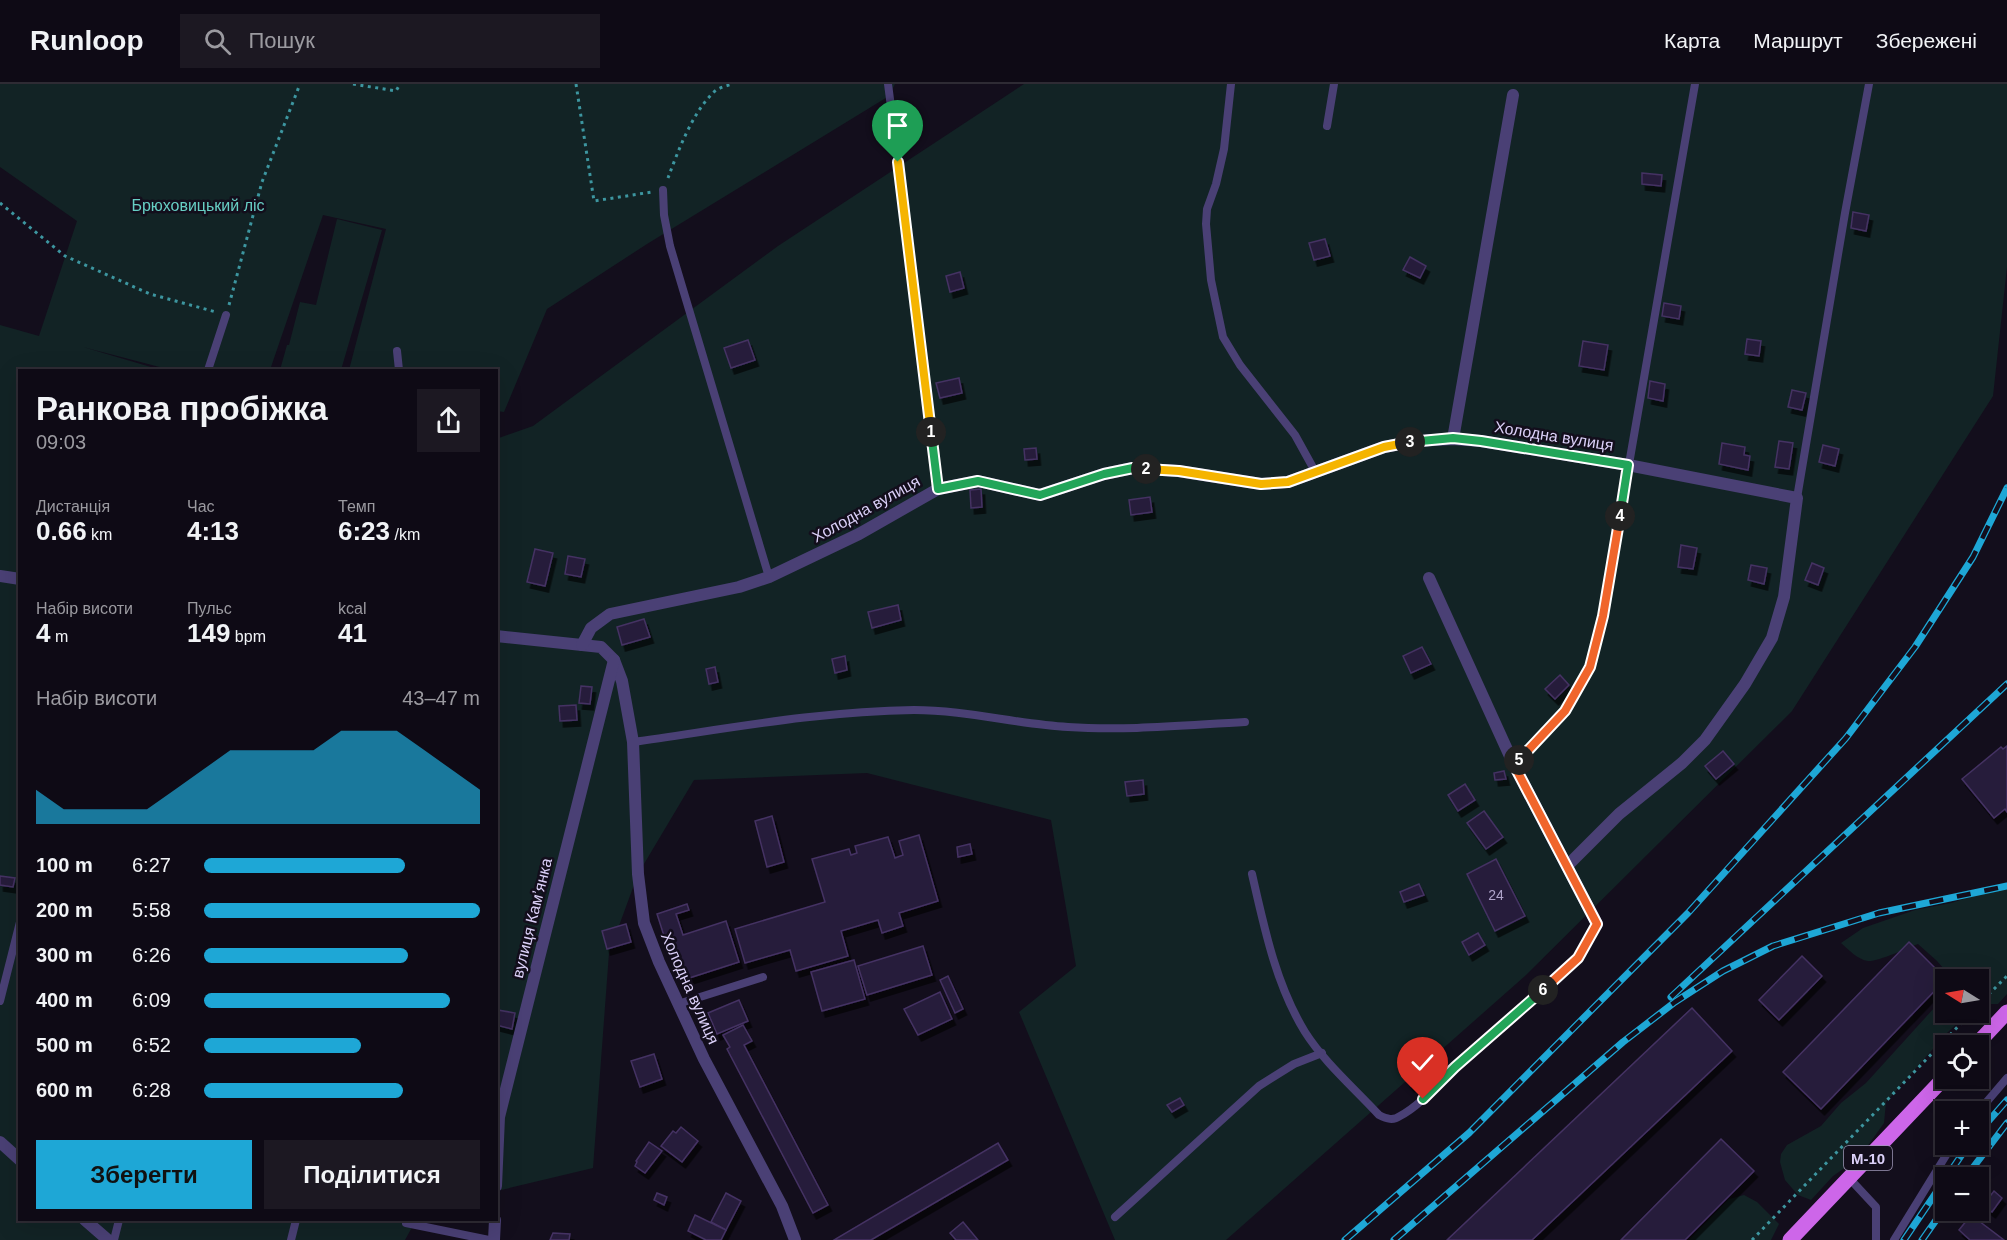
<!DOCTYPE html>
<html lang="uk">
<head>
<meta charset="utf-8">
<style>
  :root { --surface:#0e0a15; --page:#1c1822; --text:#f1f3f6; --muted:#9b9aa0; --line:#2e2b34; --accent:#1ea7d6 }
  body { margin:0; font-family:Helvetica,sans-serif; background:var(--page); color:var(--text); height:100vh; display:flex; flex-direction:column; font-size:22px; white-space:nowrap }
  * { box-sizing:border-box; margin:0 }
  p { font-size:20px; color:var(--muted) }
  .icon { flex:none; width:33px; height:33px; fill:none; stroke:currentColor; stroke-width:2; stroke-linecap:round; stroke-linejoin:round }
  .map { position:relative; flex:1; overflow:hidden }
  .details { position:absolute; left:18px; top:285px; width:480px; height:852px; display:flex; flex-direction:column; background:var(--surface); border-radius:0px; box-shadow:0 6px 24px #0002,0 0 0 2px var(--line) }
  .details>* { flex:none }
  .needle { width:39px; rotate:281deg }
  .buttons { position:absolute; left:1935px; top:885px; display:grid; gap:12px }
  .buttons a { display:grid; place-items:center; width:54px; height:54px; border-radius:0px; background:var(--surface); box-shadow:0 6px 24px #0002,0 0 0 2px var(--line); font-size:30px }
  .pin { position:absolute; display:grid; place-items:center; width:51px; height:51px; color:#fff; margin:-62px -26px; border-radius:50% 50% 50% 0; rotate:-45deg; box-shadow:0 0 6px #0007 }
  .pin .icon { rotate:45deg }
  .km { position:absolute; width:30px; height:30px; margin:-15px; border-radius:50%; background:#222; color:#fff; font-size:16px; line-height:30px; text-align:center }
  .round { display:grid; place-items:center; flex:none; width:63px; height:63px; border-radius:0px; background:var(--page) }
  .headline { display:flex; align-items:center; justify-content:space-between; height:102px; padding:0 18px }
  h1 { font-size:33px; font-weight:700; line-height:45px }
  .metrics { display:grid; grid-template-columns:repeat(3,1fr); gap:9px; height:102px; padding:6px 18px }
  .metrics div { display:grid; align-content:center }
  .metrics b { font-size:26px; font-weight:700 }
  .metrics small { font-size:16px; font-weight:400 }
  .metrics p { font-size:16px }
  .chart { height:168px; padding:12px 18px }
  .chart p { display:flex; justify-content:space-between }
  .chart svg { width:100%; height:108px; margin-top:6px; fill:var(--accent); opacity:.7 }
  .cta { display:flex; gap:12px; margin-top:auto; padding:12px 18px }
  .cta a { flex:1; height:69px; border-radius:0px; background:var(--accent); color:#111; font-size:24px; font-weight:700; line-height:69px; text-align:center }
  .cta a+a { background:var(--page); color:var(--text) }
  ul { padding:0 18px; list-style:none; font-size:20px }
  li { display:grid; grid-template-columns:96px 72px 1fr; align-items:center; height:45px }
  li i { height:15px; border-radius:8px; background:var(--accent) }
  header { display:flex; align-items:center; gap:36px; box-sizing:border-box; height:84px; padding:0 30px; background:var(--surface); border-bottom:2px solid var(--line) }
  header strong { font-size:28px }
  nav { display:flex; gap:33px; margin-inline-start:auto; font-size:21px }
  .search { width:420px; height:54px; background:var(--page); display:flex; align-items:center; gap:15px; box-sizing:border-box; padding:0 21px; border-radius:0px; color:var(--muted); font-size:22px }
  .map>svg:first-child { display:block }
  .green { fill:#122325 }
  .building { fill:#281d3b; stroke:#443263; stroke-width:1.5; filter:url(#shadow) }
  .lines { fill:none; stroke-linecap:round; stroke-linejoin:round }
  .path { stroke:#3d96a0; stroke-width:3; stroke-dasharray:3 4.5; stroke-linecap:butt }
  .service { stroke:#4a4075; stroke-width:8 }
  .minor { stroke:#4a4075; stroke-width:12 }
  .primary { stroke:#cd66e9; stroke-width:15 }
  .rail-casing { stroke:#1ea7d6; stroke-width:7 }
  .rail { stroke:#130e1c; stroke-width:4.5; stroke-dasharray:14; stroke-linecap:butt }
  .split-1-casing { stroke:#fff; stroke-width:12 }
  .split-2-casing { stroke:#fff; stroke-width:12 }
  .split-3-casing { stroke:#fff; stroke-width:12 }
  .split-4-casing { stroke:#fff; stroke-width:12 }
  .split-5-casing { stroke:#fff; stroke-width:12 }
  .split-6-casing { stroke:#fff; stroke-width:12 }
  .split-7-casing { stroke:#fff; stroke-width:12 }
  .split-1 { stroke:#f5b400; stroke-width:8 }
  .split-2 { stroke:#22a559; stroke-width:8 }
  .split-3 { stroke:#f5b400; stroke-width:8 }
  .split-4 { stroke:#22a559; stroke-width:8 }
  .split-5 { stroke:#f0652b; stroke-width:8 }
  .split-6 { stroke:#f0652b; stroke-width:8 }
  .split-7 { stroke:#22a559; stroke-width:8 }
  .labels { text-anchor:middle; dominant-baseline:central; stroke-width:5; stroke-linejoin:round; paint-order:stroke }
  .number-label { font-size:14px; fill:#aea3c9 }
  .shield { fill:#130e1c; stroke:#9f96b6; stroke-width:1.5 }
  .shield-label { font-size:15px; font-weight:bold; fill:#dbd0f8 }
  .park-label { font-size:16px; fill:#67cec4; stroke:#130e1c }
  .street-label { font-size:16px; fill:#dbd0f8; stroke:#130e1c }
</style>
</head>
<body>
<header>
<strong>Runloop</strong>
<div class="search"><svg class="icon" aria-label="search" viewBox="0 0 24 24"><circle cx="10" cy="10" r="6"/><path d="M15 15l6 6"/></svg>Пошук</div>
<nav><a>Карта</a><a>Маршрут</a><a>Збережені</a></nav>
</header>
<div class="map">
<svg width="2007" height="1156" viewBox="0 0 2007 1156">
  <defs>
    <filter id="shadow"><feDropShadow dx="3.5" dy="6" stdDeviation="0" flood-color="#0009"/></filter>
  </defs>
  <rect width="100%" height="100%" fill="#130e1c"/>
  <g class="green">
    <path d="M0,0H895L889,12L647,160L547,225L504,328L497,327L496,286H349L386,145L323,131L270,286H171L83,263L161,286H20V1136H416L405,1156H0V241L39,252L77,137L0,83Z"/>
    <path d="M1024,0H2007V183L1993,312L1792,627L1525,892L1226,1156H1115L1019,928L1076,882L1051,736L867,689L694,696L638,790L609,869L593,1084L497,1107L496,355L533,342L778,162Z"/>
    <path d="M337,135L382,146L341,286H280L287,261H289L300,218L316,221Z"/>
    <path d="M2007,803V910L1998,920H1988L1979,924L1978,896L1953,895L1937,877L1918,860C1908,864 1877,878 1868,877C1858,876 1848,865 1841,859L1863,844L1915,826L1951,819L1995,805Z"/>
    <path d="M1945,912L1946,928L1968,929L1947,949L1886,1018L1884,1039L1859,1074L1833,1092L1811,1116L1798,1111L1785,1096L1780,1078L1781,1070L1787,1061L1821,1042L1841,1019L1866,999Z"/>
    <path d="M1744,1111L1757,1118L1779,1140L1771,1156H1689L1729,1115Z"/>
  </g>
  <g class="building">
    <path d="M1642,89L1662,91L1661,102L1642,100Z"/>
    <path d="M1853,128L1869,131L1866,147L1851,144Z"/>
    <path d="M1325,155L1330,172L1314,176L1309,159Z"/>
    <path d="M1410,173L1426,182L1420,194L1403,186Z"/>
    <path d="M960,188L964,204L950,208L946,192Z"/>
    <path d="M1664,219L1681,222L1679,235L1662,232Z"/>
    <path d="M1747,255L1761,257L1759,272L1745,270Z"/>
    <path d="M748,256L755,276L731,284L724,264Z"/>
    <path d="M1583,257L1608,261L1604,286L1579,282Z"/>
    <path d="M959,294L962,309L940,314L936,299Z"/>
    <path d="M1650,297L1665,300L1663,317L1648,314Z"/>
    <path d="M1792,306L1806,309L1802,326L1788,323Z"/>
    <path d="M1779,357L1793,359L1789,385L1775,383Z"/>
    <path d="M1722,359L1745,363L1744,371L1750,372L1748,386L1719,380Z"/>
    <path d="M1823,361L1839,365L1835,382L1819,378Z"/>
    <path d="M1036,364L1037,375L1025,376L1024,365Z"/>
    <path d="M981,405L982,423L971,424L970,406Z"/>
    <path d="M1150,413L1152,428L1131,431L1129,416Z"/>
    <path d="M1681,461L1697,464L1693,485L1678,483Z"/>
    <path d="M535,465L553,469L545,502L527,498Z"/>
    <path d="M568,472L585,475L581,493L565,490Z"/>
    <path d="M1812,479L1824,484L1818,501L1805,496Z"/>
    <path d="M1751,481L1767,484L1764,500L1748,496Z"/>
    <path d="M898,521L901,536L872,544L868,528Z"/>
    <path d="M644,535L650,553L622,561L617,543Z"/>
    <path d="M1422,563L1431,580L1411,589L1403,572Z"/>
    <path d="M845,572L847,586L835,589L832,575Z"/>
    <path d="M715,583L718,598L709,600L706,585Z"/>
    <path d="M1560,591L1569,601L1555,615L1545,605Z"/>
    <path d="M581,602L592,603L590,620L579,619Z"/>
    <path d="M576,621L577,636L560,637L559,622Z"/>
    <path d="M2007,662V728L2005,725L1994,734L1962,695L2001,663L2003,665Z"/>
    <path d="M1723,667L1734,680L1716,695L1705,682Z"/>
    <path d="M1504,687L1506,695L1495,696L1494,689Z"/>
    <path d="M1143,696L1144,710L1127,712L1125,698Z"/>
    <path d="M1465,700L1475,716L1458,727L1448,711Z"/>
    <path d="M1484,727L1503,753L1486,765L1467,739Z"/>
    <path d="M772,732L784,778L767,783L755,737Z"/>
    <path d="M919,751L938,817L899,829L903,842L882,849L878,836L841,847L848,872L796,887L790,866L745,879L735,845L825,818L812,775L849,765L851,771L857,769L855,762L888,753L895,774L903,771L899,757Z"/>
    <path d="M970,760L972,770L958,773L957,763Z"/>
    <path d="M1496,775L1525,832L1495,847L1467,790Z"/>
    <path d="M0,792L15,794L13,803L0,801Z"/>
    <path d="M1419,800L1424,811L1404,818L1400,808Z"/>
    <path d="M687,820L689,826L676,830L683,851L726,837L739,878L683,896L670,857L666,858L657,830Z"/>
    <path d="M626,840L631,858L607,865L602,847Z"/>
    <path d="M1478,849L1485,861L1469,871L1462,858Z"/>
    <path d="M1909,858L1946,895L1821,1025L1783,988Z"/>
    <path d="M923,862L932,891L867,911L858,882Z"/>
    <path d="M1802,872L1822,892L1779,936L1759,916Z"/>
    <path d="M854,876L865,915L822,927L811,888Z"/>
    <path d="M948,892L963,925L955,929L940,896Z"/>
    <path d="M940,908L952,935L918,951L904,925Z"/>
    <path d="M739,916L748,937L717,950L708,929Z"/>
    <path d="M1692,924L1732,967L1532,1156H1447Z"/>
    <path d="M498,926L515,929L512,945L496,941Z"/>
    <path d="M743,941L752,957L744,961L828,1121L813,1129L727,965L730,963L723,951Z"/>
    <path d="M654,970L662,995L640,1003L631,977Z"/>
    <path d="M1433,976L1439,983L1426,994L1420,987Z"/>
    <path d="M1416,988L1421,993L1411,1002L1407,997Z"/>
    <path d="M1180,1014L1184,1021L1172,1028L1167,1021Z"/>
    <path d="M681,1043L698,1057L682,1078L661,1062L673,1047L676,1049Z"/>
    <path d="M1721,1055L1754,1087L1685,1156H1621Z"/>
    <path d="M649,1058L662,1067L645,1089L635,1082L637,1078L636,1077Z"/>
    <path d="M998,1059L1008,1076L871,1156H834Z"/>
    <path d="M1994,1107L2002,1114L1992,1128L1983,1121Z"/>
    <path d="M657,1109L667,1113L664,1121L654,1116Z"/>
    <path d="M726,1109L741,1117L726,1146L711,1138Z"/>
    <path d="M695,1131L726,1146L721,1156H706L688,1147Z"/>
    <path d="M1971,1131L2004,1156H1970L1959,1146Z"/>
    <path d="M963,1138L978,1156H956L950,1149Z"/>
    <path d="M553,1149L570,1150L569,1156H550Z"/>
  </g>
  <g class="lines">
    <g class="path">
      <path d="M353,0L396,7L400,0"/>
      <path d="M576,0L594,117L652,108"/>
      <path d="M668,94C678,67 692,30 712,10C717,4 725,2 733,0"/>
      <path d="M0,119L65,172L150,210L216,228"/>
      <path d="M229,221L262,98L300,0"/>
      <path d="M1978,921L2007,892"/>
      <path d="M1752,1156L1972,928"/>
    </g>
    <g class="service">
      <path d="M888,0L907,144L938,405"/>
      <path d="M1231,0L1224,65L1216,100L1207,125L1206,140L1211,196L1223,253L1240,281L1295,351L1316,389"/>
      <path d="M1327,42L1334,0"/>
      <path d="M663,106L664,131L670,162L769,493"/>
      <path d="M397,267L399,286"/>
      <path d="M208,286L226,231"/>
      <path d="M1797,414L1845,129L1869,0"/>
      <path d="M633,658C726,645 820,627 914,626C966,626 1016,640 1068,643C1127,647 1187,641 1245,638"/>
      <path d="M1514,681L1565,627L1590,583L1599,553L1695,0"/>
      <path d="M1252,790C1264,843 1276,901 1305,948C1324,978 1354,1004 1379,1031C1387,1035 1393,1037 1400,1032C1421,1021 1438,999 1455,983C1490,951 1527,920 1563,889L1578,874L1597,840"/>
      <path d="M0,917L20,838"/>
      <path d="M678,920L763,893"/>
      <path d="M1978,1028L2007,994"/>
      <path d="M1849,1094L1876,1123V1156"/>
      <path d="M1115,1133L1259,1002L1294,980L1322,969"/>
      <path d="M406,1139L489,1156"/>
      <path d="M114,1156L119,1136"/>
      <path d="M291,1156L296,1136"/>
      <path d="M1894,1156L1953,1060"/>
    </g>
    <g class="minor">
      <path d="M1453,355L1513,11"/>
      <path d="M0,492L20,495"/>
      <path d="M1429,494L1514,681L1597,840"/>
      <path d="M496,552L601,563L614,576L622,597L633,658L638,790L644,839L659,878L704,975L782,1122L795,1156"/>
      <path d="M582,561L591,544L610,530L739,503L769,493L859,450L938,405L978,397L1040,411L1104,390L1133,384L1178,387L1261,400L1288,398L1384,363L1416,357L1453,355L1481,357L1628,381L1797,414L1784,513L1772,554L1745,600L1705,656L1682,679L1619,730L1567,782"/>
      <path d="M0,1058L20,1076"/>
      <path d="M496,1102L499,1033L614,576"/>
      <path d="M85,1136L108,1156"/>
      <path d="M494,1156L495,1136"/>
    </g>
    <g class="primary">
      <path d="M1975,962L2007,928"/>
      <path d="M1790,1156L1946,992"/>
    </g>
    <g class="rail-casing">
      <g id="rail">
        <path d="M1671,913L2007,600"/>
        <path d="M1978,1049L2007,1016"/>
        <path d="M1965,1094L2007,1039"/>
        <path d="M1345,1156L1469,1049L1688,829L1846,654L1915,563L1973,473L2007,404"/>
        <path d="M1394,1156L1623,958L1675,918L1723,887L1773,862L1879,829L2007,802"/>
        <path d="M1904,1156L1969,1060"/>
        <path d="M1922,1156L1946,1122"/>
      </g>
    </g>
    <use href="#rail" class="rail"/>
  </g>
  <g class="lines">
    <g class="split-1-casing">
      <path id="split-1" d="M898,78L931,348"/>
    </g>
    <g class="split-2-casing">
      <path id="split-2" d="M931,348L938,405L978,397L1040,411L1104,390L1133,384L1146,385"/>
    </g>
    <g class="split-3-casing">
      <path id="split-3" d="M1146,385L1179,387L1261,400L1288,398L1384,363L1410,358"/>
    </g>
    <g class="split-4-casing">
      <path id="split-4" d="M1410,358L1453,354L1481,357L1628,381L1620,432"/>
    </g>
    <g class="split-5-casing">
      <path id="split-5" d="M1519,676L1565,627L1590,583L1603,532L1620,432"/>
    </g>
    <g class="split-6-casing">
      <path id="split-6" d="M1519,676L1514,681L1597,840L1578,874L1543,906"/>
    </g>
    <g class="split-7-casing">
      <path id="split-7" d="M1423,1015L1455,983L1543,906"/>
    </g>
    <use href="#split-1" class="split-1"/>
    <use href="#split-2" class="split-2"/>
    <use href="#split-3" class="split-3"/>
    <use href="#split-4" class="split-4"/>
    <use href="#split-5" class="split-5"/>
    <use href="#split-6" class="split-6"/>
    <use href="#split-7" class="split-7"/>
  </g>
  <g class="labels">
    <g class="number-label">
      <text x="1496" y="811">24</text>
    </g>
    <rect class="shield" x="1844" y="1062" width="48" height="24" rx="4.5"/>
    <g class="shield-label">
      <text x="1868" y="1074">М-10</text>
    </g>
    <g class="park-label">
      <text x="198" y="121">Брюховицький ліс</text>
    </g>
    <g class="street-label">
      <text transform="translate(1554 352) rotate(9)">Холодна вулиця</text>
      <text transform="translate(866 425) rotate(-29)">Холодна вулиця</text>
      <text transform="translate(532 834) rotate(-76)">вулиця Камʼянка</text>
      <text transform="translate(690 904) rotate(66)">Холодна вулиця</text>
    </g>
  </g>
</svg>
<div class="buttons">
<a><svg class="needle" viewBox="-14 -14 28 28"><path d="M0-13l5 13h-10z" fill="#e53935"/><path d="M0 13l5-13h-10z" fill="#9b9aa0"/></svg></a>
<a><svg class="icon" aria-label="locate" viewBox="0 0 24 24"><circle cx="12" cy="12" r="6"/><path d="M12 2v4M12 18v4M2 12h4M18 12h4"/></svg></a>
<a>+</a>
<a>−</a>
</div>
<div class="pin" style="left:898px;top:78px;background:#1e9e55"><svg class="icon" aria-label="arrive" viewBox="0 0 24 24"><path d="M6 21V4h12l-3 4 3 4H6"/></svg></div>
<div class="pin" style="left:1423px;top:1015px;background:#d93025"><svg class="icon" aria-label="check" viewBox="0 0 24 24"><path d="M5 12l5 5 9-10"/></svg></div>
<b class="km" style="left:931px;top:348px">1</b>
<b class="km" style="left:1146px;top:385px">2</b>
<b class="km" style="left:1410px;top:358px">3</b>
<b class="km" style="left:1620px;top:432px">4</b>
<b class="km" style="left:1519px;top:676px">5</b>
<b class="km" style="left:1543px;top:906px">6</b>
<section class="details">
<div class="headline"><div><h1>Ранкова пробіжка</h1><p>09:03</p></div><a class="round"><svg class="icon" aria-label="share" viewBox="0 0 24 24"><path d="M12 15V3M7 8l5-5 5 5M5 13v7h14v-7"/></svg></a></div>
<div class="metrics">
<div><p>Дистанція</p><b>0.66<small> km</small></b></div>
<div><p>Час</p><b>4:13</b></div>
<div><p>Темп</p><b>6:23<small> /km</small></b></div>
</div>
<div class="metrics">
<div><p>Набір висоти</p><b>4<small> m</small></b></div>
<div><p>Пульс</p><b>149<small> bpm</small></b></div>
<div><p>kcal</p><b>41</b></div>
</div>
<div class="chart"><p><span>Набір висоти</span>43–47 m</p>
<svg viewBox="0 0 160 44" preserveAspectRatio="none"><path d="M0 44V30L10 38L20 38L30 38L40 38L50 30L60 22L70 14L80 14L90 14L100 14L110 6L120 6L130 6L140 14L150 22L160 30V44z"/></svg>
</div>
<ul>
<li><b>100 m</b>6:27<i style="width:73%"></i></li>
<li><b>200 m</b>5:58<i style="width:100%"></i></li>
<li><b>300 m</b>6:26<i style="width:74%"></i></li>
<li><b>400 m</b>6:09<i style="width:89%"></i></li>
<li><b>500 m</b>6:52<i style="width:57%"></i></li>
<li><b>600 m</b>6:28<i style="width:72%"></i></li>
</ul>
<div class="cta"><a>Зберегти</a><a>Поділитися</a></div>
</section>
</div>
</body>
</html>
